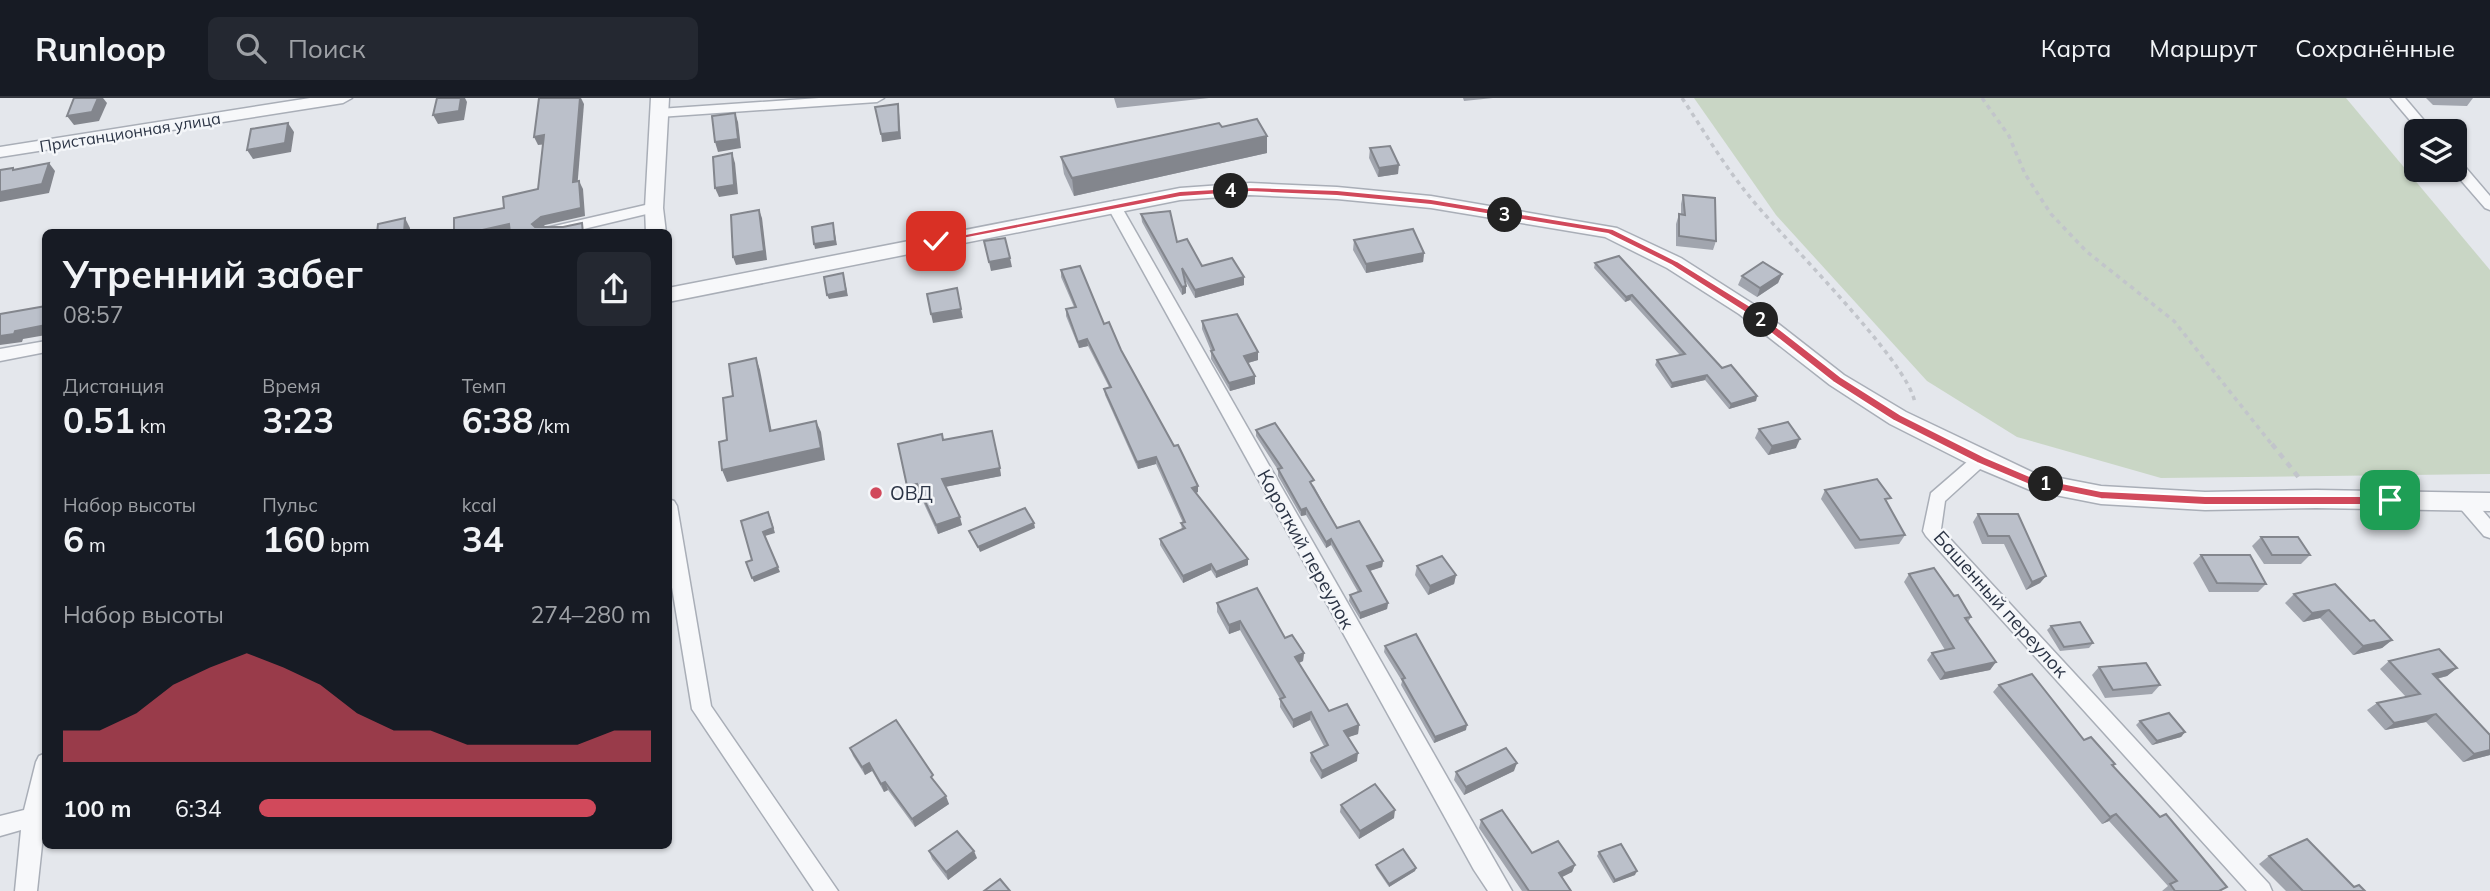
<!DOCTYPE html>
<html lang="ru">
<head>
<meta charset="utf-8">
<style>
  :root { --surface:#171b24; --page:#242831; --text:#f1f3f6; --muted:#9ea1a6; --line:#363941; --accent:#d1495b }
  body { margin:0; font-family:Mulish,sans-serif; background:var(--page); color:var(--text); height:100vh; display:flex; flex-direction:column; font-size:26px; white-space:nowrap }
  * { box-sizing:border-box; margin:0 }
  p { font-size:23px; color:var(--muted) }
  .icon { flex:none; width:38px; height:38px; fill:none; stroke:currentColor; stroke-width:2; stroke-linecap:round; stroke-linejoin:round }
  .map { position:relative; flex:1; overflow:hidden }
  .details { position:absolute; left:42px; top:131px; width:630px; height:620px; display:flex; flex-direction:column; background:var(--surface); border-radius:10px; box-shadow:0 2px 5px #0004 }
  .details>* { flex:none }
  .fabs { position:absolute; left:2404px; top:21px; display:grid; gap:14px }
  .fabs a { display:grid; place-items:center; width:63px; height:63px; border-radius:10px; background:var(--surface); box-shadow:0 2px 5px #0004; font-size:35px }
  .pin { position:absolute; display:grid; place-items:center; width:60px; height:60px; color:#fff; margin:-30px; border-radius:14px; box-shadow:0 4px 10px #0006 }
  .km { position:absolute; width:35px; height:35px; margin:-18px; border-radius:50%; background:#222; color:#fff; font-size:19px; line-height:35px; text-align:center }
  .round { display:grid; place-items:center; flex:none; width:74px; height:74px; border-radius:10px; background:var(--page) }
  .headline { display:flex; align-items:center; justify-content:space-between; height:119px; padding:0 21px }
  h1 { font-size:38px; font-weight:700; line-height:52px }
  .stats { display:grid; grid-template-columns:repeat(3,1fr); gap:10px; height:119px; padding:7px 21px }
  .stats div { display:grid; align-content:center }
  .stats b { font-size:35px; font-weight:700 }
  .stats small { font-size:19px; font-weight:400 }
  .stats p { font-size:19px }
  .chart { height:196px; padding:14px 21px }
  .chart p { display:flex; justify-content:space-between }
  .chart svg { width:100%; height:126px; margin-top:7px; fill:var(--accent); opacity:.7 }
  ul { padding:0 21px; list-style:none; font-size:23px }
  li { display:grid; grid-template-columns:112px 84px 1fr; align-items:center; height:52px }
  li i { height:18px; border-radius:9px; background:var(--accent) }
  header { display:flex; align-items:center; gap:42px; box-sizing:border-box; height:98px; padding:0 35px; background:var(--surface); border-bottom:2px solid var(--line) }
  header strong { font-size:33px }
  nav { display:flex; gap:38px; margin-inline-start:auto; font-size:24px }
  .search { width:490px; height:63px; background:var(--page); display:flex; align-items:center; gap:18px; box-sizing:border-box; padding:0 24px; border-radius:10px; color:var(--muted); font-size:26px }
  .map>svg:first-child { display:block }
  .green { fill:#c9d6c5 }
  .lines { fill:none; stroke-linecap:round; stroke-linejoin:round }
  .minor-casing { stroke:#a9aeb7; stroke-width:3 }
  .tertiary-casing { stroke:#a9aeb7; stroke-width:3 }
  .path-far1 { stroke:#c2c5cb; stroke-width:3.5; stroke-dasharray:4.5 4.5; stroke-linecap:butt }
  .path { stroke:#c2c5cb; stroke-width:4.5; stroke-dasharray:6 6; stroke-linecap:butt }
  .minor { fill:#f7f8fa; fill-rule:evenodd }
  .tertiary { fill:#f7f8fa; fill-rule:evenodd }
  .wall { fill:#a1a5ae }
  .shaded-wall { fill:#83868d }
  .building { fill:#bbc0ca; stroke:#83868d; stroke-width:2 }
  .route { fill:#d1495b; stroke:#fff; stroke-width:2 }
  .poi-dot { fill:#d1495b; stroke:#f4f6f9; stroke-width:2.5 }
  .labels { text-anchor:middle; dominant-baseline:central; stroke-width:5; stroke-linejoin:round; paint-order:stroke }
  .far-street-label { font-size:16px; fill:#2b3445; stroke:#f4f6f9 }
  .poi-label { font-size:19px; fill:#2b3445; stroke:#f4f6f9; text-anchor:start }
  .street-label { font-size:19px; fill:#2b3445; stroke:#f4f6f9 }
</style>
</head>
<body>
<header>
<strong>Runloop</strong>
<div class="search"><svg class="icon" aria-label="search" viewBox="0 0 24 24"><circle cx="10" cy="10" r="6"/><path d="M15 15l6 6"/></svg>Поиск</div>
<nav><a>Карта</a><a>Маршрут</a><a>Сохранённые</a></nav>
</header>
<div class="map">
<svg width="2490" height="793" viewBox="0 0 2490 793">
  <rect width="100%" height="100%" fill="#e4e7ec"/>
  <path class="green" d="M1694,0H2346L2490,172V376L2161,380L2017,339L1927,283L1776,117Z"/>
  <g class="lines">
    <g class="minor-casing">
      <g id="minor">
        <path d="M819,0H884L877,4L659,19L652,15L659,11Z"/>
        <path d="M2391,0H2405L2433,33H2419Z"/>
        <path d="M2455,62L2460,63L2490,98V112L2485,110L2452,72H2455Z"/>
        <path d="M1114,103L1121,108L1512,793H1488L1474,772L1107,108Z"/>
        <path d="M654,105L659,107L661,110L659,113L567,135H539L546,130Z"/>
        <path d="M46,243V254L0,263V251Z"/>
        <path d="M1981,356L1987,357L1990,362L1945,403L1941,431L2269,786L2272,793H2247L1926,438L1923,433L1931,395L1975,357Z"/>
        <path d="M2465,397L2471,399L2490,421V440L2484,438L2459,409L2456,404L2459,399Z"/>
        <path d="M668,401L674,403L677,408L711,608L838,793H814L692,611L668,465Z"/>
        <path d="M46,655V710L37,793H15L21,732L0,738V718L24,712L36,664L39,658Z"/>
      </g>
    </g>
    <g class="tertiary-casing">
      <g id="tertiary">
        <path d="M310,0H352L343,5L0,59V49Z"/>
        <path d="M651,0H669L663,110L666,135H646L645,110Z"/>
        <path d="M1250,85L1337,89L1431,98L1617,130L1681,160L1753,206L1844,277L1906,314L2034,375L2101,388L2205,394L2316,392L2490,395V413L2316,410L2205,412L2101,406L2030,392L1973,368L1890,326L1830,287L1739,216L1667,170L1605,139L1431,110L1337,101L1250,97L1180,102L668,204V190L1180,90Z"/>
      </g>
    </g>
    <g class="path-far1">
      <path d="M1682,0C1702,30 1720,61 1742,89C1774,133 1911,264 1915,306"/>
      <path d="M1982,0L2009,38L2025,76L2051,116L2086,153L2174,223L2273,348"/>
    </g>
    <path class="path" d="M2272,346L2300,381"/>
    <use href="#minor" class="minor"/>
    <use href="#tertiary" class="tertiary"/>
  </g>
  <g class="wall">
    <path d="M1114,0H1209L1117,10Z"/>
    <path d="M1463,0H1493L1464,3Z"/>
    <path d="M2426,0H2473L2467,8L2433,7Z"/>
    <path d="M1222,29L1267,55L1074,98L1064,76L1061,59Z"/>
    <path d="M1370,50L1398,76L1378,79L1369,60Z"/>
    <path d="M1683,97L1716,143L1713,152L1676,148V126L1679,116L1681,117V106Z"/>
    <path d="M1141,116L1177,144L1202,168L1244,187L1195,200L1184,180L1186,195L1182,197L1142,124Z"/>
    <path d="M1354,142L1424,155L1423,164L1366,175L1353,152Z"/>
    <path d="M1595,165L1757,298L1756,303L1729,311L1705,282L1671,290L1655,267L1657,262L1680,257L1630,202L1625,204L1594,170Z"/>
    <path d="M1061,172L1104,226L1121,252L1174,348L1198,388V394L1196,395L1248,467L1216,480L1211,472L1183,485L1160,447V441L1182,432L1181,425H1183L1156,366L1138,371L1105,297L1104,291L1109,289L1088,248L1079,250L1066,218V211L1074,209L1061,179Z"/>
    <path d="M1782,176L1778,185L1757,199L1738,187L1742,178Z"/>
    <path d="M1202,223L1258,254V262L1248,265L1255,286L1230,293L1211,261V253L1202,231Z"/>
    <path d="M1759,331L1796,350L1768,357L1755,340Z"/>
    <path d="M1256,332L1314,388L1337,430L1383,463L1382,469L1370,473L1388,505L1387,511L1360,521L1349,503L1350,497L1358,494L1331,447L1326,450L1306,417L1301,418L1278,378V372L1256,338Z"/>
    <path d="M992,333L1001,378L945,389L962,427L938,436L919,395L909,397L907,388L943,342Z"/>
    <path d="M1825,392L1888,406L1905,437L1899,446L1855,451L1821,401Z"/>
    <path d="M1978,416H2018L2046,478L2040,485L2026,492L2004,446H1982L1973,424Z"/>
    <path d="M2261,439L2310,457L2301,466H2264L2252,448Z"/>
    <path d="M2201,457L2266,486L2258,494H2209L2193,465Z"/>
    <path d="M1417,468L1456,477L1454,486L1428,497L1415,477Z"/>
    <path d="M1909,476L1954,498L1971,519L1968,524L1996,564L1990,572L1940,582L1927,562L1932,555L1945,552L1904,484Z"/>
    <path d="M2294,496L2370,523L2392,542L2382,550L2353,557L2320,520L2303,524L2285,505Z"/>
    <path d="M1217,505L1285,540L1304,555L1303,563L1299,565L1329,613L1359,627L1358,636L1348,639L1357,663L1321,681L1310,663L1311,655L1324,648L1310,622L1293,630L1280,609V601L1240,532L1229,536L1217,514Z"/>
    <path d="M2051,528L2093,545L2089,550L2060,553L2047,532Z"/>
    <path d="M1385,548L1466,632L1434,645L1401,587L1402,583L1384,554Z"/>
    <path d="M2389,563L2457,570L2447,578L2437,581L2490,657L2463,664L2426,624L2385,632L2367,612L2377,605L2406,599L2380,571Z"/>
    <path d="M2099,569L2160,587L2152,596L2105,600L2092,577Z"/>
    <path d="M1999,587L2084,642L2113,668L2222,793H2162L2168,788L2109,723L2102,726L1993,594Z"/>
    <path d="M2140,623L2185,634L2181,639L2152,647L2136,627Z"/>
    <path d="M850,650L936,685L949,706L915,729L888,692L884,694L872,673L865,677L853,658Z"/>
    <path d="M1514,673L1464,697L1454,682L1456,674Z"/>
    <path d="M1341,707L1394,720L1359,741L1340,714Z"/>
    <path d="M1481,722L1532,755L1575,767L1572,774L1562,779L1571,793H1522L1479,730Z"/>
    <path d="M929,753L977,760L948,782L932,761Z"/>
    <path d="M1599,754L1635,777L1613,785L1597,758Z"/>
    <path d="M2269,758L2354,789L2365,793H2286L2259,766Z"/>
    <path d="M1376,767L1416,770L1415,773L1389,789L1376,770Z"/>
  </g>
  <g class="shaded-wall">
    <path d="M98,0H103L107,5L99,23L74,27L67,18Z"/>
    <path d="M461,0H465L467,4L464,22L438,26L433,17Z"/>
    <path d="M580,0H581L584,6L577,92L573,84Z"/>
    <path d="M898,6L899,14L901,41L882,44L881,36Z"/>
    <path d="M735,15L738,24L741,50L718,54L715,44Z"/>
    <path d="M288,25L294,34L291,54L253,61L247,52Z"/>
    <path d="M544,37L548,46L538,47L534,39Z"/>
    <path d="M1267,38V55L1074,98L1072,80Z"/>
    <path d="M732,55L735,65L738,96L719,99L715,90Z"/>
    <path d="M49,65L55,73L49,95L0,104V94Z"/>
    <path d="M1399,67L1398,76L1378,79L1379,70Z"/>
    <path d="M579,83L583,91L585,118L545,127L536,135L532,126Z"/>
    <path d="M759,112L762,120L767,162L736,167L733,159Z"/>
    <path d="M405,120L410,130V135H404Z"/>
    <path d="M833,125L837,147L815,151L814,146Z"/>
    <path d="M509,126L514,135H469Z"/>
    <path d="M1424,155L1423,164L1366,175V166Z"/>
    <path d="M1010,160L1012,169L991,173L989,164Z"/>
    <path d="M1782,176L1778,185L1757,199L1760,190Z"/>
    <path d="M1244,179V187L1195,200V192Z"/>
    <path d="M844,180L848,198L829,201L827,197Z"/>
    <path d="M1186,188V195L1182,197V189Z"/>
    <path d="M1632,197L1630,202L1625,204L1626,199Z"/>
    <path d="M961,211L963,220L933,225L931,216Z"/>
    <path d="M46,227V237L23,241L22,244L0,247V238L15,233Z"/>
    <path d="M1087,241L1088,248L1079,250L1078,244Z"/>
    <path d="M1258,254V262L1244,266V258Z"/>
    <path d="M756,260L760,272L774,345L770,333Z"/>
    <path d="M1707,277L1705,282L1671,290L1672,285Z"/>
    <path d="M1255,278V286L1230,293L1229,285Z"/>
    <path d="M1757,298L1756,303L1729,311L1731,306Z"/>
    <path d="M816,323L821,334L825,362L727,384L722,372Z"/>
    <path d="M1800,341L1796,350L1768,357L1772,348Z"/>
    <path d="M1156,359V366L1138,371L1137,364Z"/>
    <path d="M1000,370L1001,378L944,389L942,381Z"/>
    <path d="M917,386L919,395L909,397L907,388Z"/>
    <path d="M1198,388V394L1192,396V390Z"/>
    <path d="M1306,410V417L1301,418V412Z"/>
    <path d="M770,418L775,435L765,438L763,434Z"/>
    <path d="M960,419L962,427L938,436L936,427Z"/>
    <path d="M1034,425L1035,430L980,454L978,449Z"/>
    <path d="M1331,441V447L1326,450V444Z"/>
    <path d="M1248,461V467L1216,480V474Z"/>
    <path d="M1383,463L1382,469L1366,474L1367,468Z"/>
    <path d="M1211,466V472L1183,485V478Z"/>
    <path d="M778,469L780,474L754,484L752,480Z"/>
    <path d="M1456,477L1454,486L1428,497L1430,488Z"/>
    <path d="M2046,478L2040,485L2026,492L2032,484Z"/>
    <path d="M1388,505L1387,511L1360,521V515Z"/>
    <path d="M2329,512L2320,520L2303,524L2312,515Z"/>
    <path d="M1240,523V532L1229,536V527Z"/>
    <path d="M2392,542L2382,550L2353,557L2363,548Z"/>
    <path d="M1304,555L1303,563L1294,567L1295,559Z"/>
    <path d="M1996,564L1990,572L1940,582L1945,575Z"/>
    <path d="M2457,570L2447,578L2423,584L2433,576Z"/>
    <path d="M1311,614L1310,622L1293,630V622Z"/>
    <path d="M2436,616L2426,624L2385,632L2394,625Z"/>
    <path d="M1359,627L1358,636L1343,641L1344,633Z"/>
    <path d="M1467,627L1466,632L1434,645L1435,639Z"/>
    <path d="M2185,634L2181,639L2152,647L2157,643Z"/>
    <path d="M2490,652V657L2463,664L2474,656Z"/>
    <path d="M1358,655L1357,663L1321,681L1322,673Z"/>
    <path d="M869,665L872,673L865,677L862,669Z"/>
    <path d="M1517,665L1514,673L1464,697L1466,689Z"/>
    <path d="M885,684L888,692L884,694L881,686Z"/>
    <path d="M946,698L949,706L915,729L912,721Z"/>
    <path d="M1395,712L1394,720L1359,741L1360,733Z"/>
    <path d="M2116,716L2109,723L2102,726L2110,719Z"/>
    <path d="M974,753L977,760L948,782L946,774Z"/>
    <path d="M1575,767L1572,774L1556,782L1559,775Z"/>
    <path d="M1416,770L1415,773L1389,789V786Z"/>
    <path d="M1637,773L1635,777L1613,785L1615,782Z"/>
  </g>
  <g class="building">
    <path d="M74,0H98L92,14L67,18Z"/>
    <path d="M437,0H461L459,13L433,17Z"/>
    <path d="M539,0H580L573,84L579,83L581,110L541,119L532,126L535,129H563L582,125L583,135H510L509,126L469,135H454V120L504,110L503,99L538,91L544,37L534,39Z"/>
    <path d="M898,6L899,34L881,36L875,9Z"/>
    <path d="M735,15L738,41L715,44L712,18Z"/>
    <path d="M1257,21L1267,38L1072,80L1061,59L1219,25L1222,29Z"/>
    <path d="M288,25L285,45L247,52L251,31Z"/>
    <path d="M1390,48L1399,67L1379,70L1370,50Z"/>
    <path d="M732,55L734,87L715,90L713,59Z"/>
    <path d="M49,65L42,86L0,94V72L13,70V72Z"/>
    <path d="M1683,97L1715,100L1716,143L1679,138V116L1685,117Z"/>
    <path d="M759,112L764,153L733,159L731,117Z"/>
    <path d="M1170,113L1177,144L1187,141L1202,168L1232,160L1244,179L1195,192L1182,170L1186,188L1182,189L1141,116Z"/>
    <path d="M405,120L404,135H377L378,126Z"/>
    <path d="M833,125L835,143L814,146L812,129Z"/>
    <path d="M1413,131L1424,155L1366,166L1354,142Z"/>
    <path d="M1005,140L1010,160L989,164L984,143Z"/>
    <path d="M1619,158L1722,270L1731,267L1757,298L1731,306L1707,277L1672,285L1657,262L1685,256L1632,197L1626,199L1595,165Z"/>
    <path d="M1763,164L1782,176L1760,190L1742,178Z"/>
    <path d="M1080,168L1104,226L1109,224L1121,252L1174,348L1178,347L1198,388L1192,390L1248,461L1216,474L1211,466L1183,478L1160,441L1185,430L1181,425L1185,424L1156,359L1137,364L1104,291L1111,289L1087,241L1078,244L1066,211L1076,209L1061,172Z"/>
    <path d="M843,175L846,193L827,197L824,179Z"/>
    <path d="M957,190L961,211L931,216L927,196Z"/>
    <path d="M46,208V227L15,233L14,236L0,238V216Z"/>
    <path d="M1237,216L1258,254L1244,258L1255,278L1229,285L1211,253L1214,252L1202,223Z"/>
    <path d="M756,260L770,333L816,323L821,350L722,372L719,344L727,342L723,300L733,298L729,266Z"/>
    <path d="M1788,324L1800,341L1772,348L1759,331Z"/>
    <path d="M1275,325L1314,382L1310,384L1337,430L1359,423L1383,463L1367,468L1388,505L1360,515L1350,497L1361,493L1331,441L1326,444L1306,410L1301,412L1278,371L1282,370L1256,332Z"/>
    <path d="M992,333L1000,370L942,381L960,419L936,427L917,386L907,388L898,346L942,336L943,342Z"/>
    <path d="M1877,381L1891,400L1885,401L1905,437L1860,442L1825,392Z"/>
    <path d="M1025,410L1034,425L978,449L969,433Z"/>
    <path d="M768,414L773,430L763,434L778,469L752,480L746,464L752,462L741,423Z"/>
    <path d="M1978,416H2018L2046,478L2032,484L2009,438H1988Z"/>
    <path d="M2261,439H2298L2310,457H2272Z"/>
    <path d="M2201,457H2250L2266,486L2217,485Z"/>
    <path d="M1442,458L1456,477L1430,488L1417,468Z"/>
    <path d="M1934,470L1954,498L1958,497L1971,519L1965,520L1996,564L1945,575L1932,555L1954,550L1909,476Z"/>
    <path d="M2335,486L2370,523L2374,522L2392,542L2363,548L2329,512L2312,515L2294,496Z"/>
    <path d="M1257,490L1285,540L1292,537L1304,555L1295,559L1329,613L1347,606L1359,627L1344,633L1358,655L1322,673L1311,655L1328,647L1311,614L1293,622L1280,601L1285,599L1240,523L1229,527L1217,505Z"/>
    <path d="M2080,524L2093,545L2064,549L2051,528Z"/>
    <path d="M1416,536L1467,627L1435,639L1402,581L1405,580L1385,548Z"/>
    <path d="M2439,551L2457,570L2433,576L2490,637V652L2474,656L2436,616L2394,625L2377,605L2420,596L2389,563Z"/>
    <path d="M2146,565L2160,587L2113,592L2099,569Z"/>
    <path d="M2032,576L2084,642L2091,639L2115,666L2112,667L2160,719L2166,716L2227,789L2219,793H2175L2170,786L2177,783L2116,716L2110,719L1999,587Z"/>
    <path d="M2169,615L2185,634L2157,643L2140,623Z"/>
    <path d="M896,622L933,677L931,679L946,698L912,721L885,684L881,686L869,665L862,669L850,650Z"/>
    <path d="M1506,650L1517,665L1466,689L1456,674Z"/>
    <path d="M1375,686L1395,712L1360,733L1341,707Z"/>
    <path d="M1502,712L1532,755L1558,743L1575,767L1559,775L1571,793H1529L1481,722Z"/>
    <path d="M957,733L974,753L946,774L929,753Z"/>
    <path d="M2307,741L2354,789L2359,787L2365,793H2303L2269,758Z"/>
    <path d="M1621,746L1637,773L1615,782L1599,754Z"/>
    <path d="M1403,751L1416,770L1389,786L1376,767Z"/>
    <path d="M1000,781L1010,793H984Z"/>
  </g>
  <path class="route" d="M1250,89L1337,92L1431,101L1613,131L1677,163L1750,208L1841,279L1901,317L1985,359L2032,379L2101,393L2205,398H2390L2396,402L2390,407H2205L2101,401L2027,386L1977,365L1894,323L1833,284L1743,213L1671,167L1608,136L1431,107L1337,98L1250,94L1180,99L936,146L931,143L1180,93Z"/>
  <circle class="poi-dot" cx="876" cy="395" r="7"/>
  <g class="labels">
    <g class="far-street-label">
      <text transform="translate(130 34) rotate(-9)">Пристанционная улица</text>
    </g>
    <g class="poi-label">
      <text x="890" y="395">ОВД</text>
    </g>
    <g class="street-label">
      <text transform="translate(1306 451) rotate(61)">Короткий переулок</text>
      <text transform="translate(2001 506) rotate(48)">Башенный переулок</text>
    </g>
  </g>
</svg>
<div class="fabs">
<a><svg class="icon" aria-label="layers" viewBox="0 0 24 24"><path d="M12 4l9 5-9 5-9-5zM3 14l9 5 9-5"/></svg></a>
</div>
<div class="pin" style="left:2390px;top:402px;background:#1e9e55"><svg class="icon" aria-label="arrive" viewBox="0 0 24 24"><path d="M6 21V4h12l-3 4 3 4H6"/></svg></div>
<div class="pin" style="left:936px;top:143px;background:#d93025"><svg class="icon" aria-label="check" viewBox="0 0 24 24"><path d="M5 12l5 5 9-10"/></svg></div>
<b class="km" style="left:2046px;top:386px">1</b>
<b class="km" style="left:1761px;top:222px">2</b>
<b class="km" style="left:1505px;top:117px">3</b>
<b class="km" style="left:1231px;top:93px">4</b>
<section class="details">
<div class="headline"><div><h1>Утренний забег</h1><p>08:57</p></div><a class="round"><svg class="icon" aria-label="share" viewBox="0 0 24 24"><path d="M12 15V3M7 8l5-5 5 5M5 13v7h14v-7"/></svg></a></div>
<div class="stats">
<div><p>Дистанция</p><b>0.51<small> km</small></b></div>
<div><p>Время</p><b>3:23</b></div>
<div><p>Темп</p><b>6:38<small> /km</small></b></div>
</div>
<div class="stats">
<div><p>Набор высоты</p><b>6<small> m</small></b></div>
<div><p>Пульс</p><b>160<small> bpm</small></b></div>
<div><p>kcal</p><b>34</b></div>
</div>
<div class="chart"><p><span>Набор высоты</span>274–280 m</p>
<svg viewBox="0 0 160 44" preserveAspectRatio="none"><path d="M0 44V33L10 33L20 27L30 17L40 11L50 6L60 11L70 17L80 27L90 33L100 33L110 38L120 38L130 38L140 38L150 33L160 33V44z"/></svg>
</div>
<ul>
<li><b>100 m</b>6:34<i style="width:86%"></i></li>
</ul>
</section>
</div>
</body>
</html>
